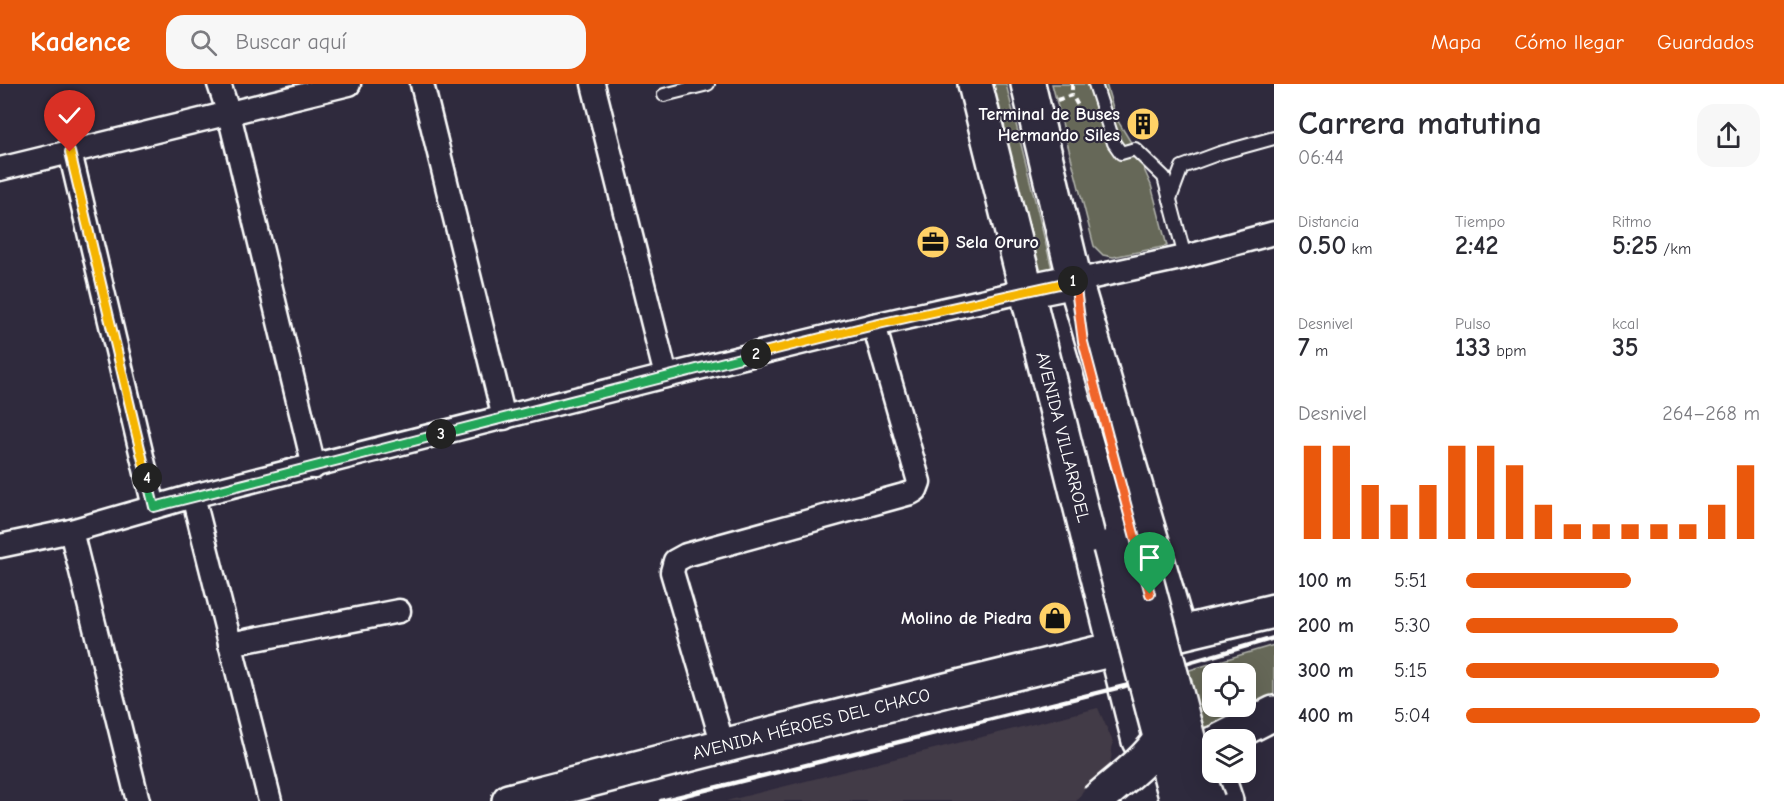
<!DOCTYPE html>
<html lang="es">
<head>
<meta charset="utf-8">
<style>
  :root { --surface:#fff; --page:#f7f7f7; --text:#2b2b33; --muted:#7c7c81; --accent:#ea580c }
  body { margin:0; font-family:"Comic Neue",sans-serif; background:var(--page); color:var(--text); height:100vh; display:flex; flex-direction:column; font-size:22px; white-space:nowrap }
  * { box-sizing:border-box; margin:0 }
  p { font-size:20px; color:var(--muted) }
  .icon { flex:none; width:33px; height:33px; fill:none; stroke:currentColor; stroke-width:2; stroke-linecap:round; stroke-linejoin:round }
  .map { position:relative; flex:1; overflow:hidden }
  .side { display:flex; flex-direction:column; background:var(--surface); width:510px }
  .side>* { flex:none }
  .fabs { position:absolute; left:1202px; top:579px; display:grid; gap:12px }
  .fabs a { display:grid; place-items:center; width:54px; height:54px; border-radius:12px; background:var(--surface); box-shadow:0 6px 24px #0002; font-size:30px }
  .pin { position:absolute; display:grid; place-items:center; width:51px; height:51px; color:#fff; margin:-62px -26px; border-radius:50% 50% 50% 0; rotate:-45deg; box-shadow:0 0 6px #0007 }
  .pin .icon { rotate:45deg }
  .km { position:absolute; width:30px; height:30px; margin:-15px; border-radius:50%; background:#222; color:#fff; font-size:16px; line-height:30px; text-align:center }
  .round { display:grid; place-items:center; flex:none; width:63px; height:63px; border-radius:18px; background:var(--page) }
  .overview { display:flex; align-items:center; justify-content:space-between; height:102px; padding:0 24px }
  h1 { font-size:33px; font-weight:700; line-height:45px }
  .stats { display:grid; grid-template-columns:repeat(3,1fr); gap:9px; height:102px; padding:6px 24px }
  .stats div { display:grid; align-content:center }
  .stats b { font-size:26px; font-weight:700 }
  .stats small { font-size:16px; font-weight:400 }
  .stats p { font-size:16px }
  .chart { height:168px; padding:12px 24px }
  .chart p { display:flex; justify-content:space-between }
  .chart svg { width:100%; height:108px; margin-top:6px; stroke:var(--accent); stroke-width:6 }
  ul { padding:0 24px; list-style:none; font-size:20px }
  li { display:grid; grid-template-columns:96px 72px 1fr; align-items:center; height:45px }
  li i { height:15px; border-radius:8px; background:var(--accent) }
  header { display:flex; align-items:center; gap:36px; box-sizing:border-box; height:84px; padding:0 30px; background:var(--accent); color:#fff }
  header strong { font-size:28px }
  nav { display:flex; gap:33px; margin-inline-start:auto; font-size:21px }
  .search { width:420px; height:54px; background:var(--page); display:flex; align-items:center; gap:15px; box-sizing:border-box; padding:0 21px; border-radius:18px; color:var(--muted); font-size:22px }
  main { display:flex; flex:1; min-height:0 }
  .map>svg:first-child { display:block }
  .built { fill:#423a46 }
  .green { fill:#666859; stroke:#b2b4ac; stroke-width:1.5; fill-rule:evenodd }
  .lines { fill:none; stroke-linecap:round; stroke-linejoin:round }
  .service-casing { stroke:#fff; stroke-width:16 }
  .minor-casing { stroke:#fff; stroke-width:27 }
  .secondary-casing { stroke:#fff; stroke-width:38 }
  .primary-casing { stroke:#fff; stroke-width:38 }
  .path { stroke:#fff; stroke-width:4; stroke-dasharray:6 4.5; stroke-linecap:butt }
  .service { stroke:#2f2a3d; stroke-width:12 }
  .minor { stroke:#2f2a3d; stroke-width:22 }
  .secondary { stroke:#2f2a3d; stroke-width:33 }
  .primary { stroke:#2f2a3d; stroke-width:33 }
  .rail { stroke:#fff; stroke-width:4.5 }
  .primary-bridge-casing { stroke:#fff; stroke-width:38; stroke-linecap:butt }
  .primary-bridge { stroke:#2f2a3d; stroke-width:33 }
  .split-1-casing { stroke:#fff; stroke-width:12 }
  .split-2-casing { stroke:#fff; stroke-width:12 }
  .split-3-casing { stroke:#fff; stroke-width:12 }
  .split-4-casing { stroke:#fff; stroke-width:12 }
  .split-5-casing { stroke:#fff; stroke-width:12 }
  .split-1 { stroke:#f0652b; stroke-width:8 }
  .split-2 { stroke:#f5b400; stroke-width:8 }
  .split-3 { stroke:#22a559; stroke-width:8 }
  .split-4 { stroke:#22a559; stroke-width:8 }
  .split-5 { stroke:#f5b400; stroke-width:8 }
  .labels { text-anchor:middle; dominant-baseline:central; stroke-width:4.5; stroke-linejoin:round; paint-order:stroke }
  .poi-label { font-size:18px; font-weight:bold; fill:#fff; stroke:#2f2a3d; text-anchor:end }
  .street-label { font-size:18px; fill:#fff; stroke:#2f2a3d }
</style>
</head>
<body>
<header>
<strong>Kadence</strong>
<div class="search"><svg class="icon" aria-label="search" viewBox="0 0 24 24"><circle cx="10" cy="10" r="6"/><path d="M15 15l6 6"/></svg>Buscar aquí</div>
<nav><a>Mapa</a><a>Cómo llegar</a><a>Guardados</a></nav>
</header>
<main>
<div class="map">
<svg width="1274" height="717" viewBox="0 0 1274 717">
  <rect width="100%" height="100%" fill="#2f2a3d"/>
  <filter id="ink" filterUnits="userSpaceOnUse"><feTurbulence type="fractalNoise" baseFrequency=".0167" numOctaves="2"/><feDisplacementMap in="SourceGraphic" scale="12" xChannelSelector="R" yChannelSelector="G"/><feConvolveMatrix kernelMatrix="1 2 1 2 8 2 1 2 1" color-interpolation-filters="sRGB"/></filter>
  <g filter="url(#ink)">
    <path class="built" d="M1098,624L1113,658L1109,691L1076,717H726Z"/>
    <g class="green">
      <path d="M984,0H1006L1057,205L1037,210Z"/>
      <path d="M1052,0H1106L1116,34L1135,65L1151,101L1167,162L1113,173L1103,171L1094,162Z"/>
      <path d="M1274,561V617L1202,653L1166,593ZM1212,590H1245V622H1212Z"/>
    </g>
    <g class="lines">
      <g class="service-casing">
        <g id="service">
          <path d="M1095,0L1114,59L1121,69L1135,65L1164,93L1185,173"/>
          <path d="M664,11L708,0"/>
          <path d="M1170,115L1182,83L1220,69L1274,54"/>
        </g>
      </g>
      <g class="minor-casing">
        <g id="minor">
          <path d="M219,0L229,30L314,383"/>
          <path d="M422,0L504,334"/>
          <path d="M593,0L666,292"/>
          <path d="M70,68L154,423"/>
          <path d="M0,85L349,0"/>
          <path d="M1075,197L1185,173L1274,149"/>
          <path d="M193,412L270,717"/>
          <path d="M71,447L138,717"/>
          <path d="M0,462L71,447L193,412L666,292L874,241L1026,207"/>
          <path d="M230,560L399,527"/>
          <path d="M723,661L672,488L675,477L686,471L911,409L916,406L919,398L874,241"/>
        </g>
      </g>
      <g class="secondary-casing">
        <path id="secondary" d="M1026,207L1075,197"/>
      </g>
      <g class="primary-casing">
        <g id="primary">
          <path id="s1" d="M975,0L1139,657C1146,669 1154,686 1169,687"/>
          <path d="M1028,0L1075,197L1179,549"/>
          <path d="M1221,656L1274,629"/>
          <path d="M1216,688L1226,717"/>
          <path id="s2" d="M509,717C763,651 1018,587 1274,527"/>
          <path d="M1139,717L1212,660"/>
        </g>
      </g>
      <g class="path">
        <path d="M1072,0V11"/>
        <path d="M1057,16L1072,11L1083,31L1088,29"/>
      </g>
      <use href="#service" class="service"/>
      <use href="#minor" class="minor"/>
      <use href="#secondary" class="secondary"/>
      <use href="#primary" class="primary"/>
      <path class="rail" d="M661,717L1125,602L1181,581L1274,554"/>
      <g class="primary-bridge-casing">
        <g id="primary-bridge">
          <path d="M1136,457L1197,688L1208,717"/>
          <path d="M1110,463L1177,717"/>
          <path d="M1096,717C1117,698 1144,680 1160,656"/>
        </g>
      </g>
      <use href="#primary-bridge" class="primary-bridge"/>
    </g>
  </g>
  <g class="lines" filter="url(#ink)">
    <g class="split-1-casing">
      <path id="split-1" d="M1073,197H1075L1083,258L1150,510"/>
    </g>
    <g class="split-2-casing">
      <path id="split-2" d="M756,270L874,241L1073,197"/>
    </g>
    <g class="split-3-casing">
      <path id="split-3" d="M441,350L756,270"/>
    </g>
    <g class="split-4-casing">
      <path id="split-4" d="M147,394L154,423L441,350"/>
    </g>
    <g class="split-5-casing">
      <path id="split-5" d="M70,68L147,394"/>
    </g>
    <use href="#split-1" class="split-1"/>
    <use href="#split-2" class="split-2"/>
    <use href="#split-3" class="split-3"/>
    <use href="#split-4" class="split-4"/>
    <use href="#split-5" class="split-5"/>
  </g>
  <defs>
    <g id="building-disc" transform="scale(1.725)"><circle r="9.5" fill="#ffd166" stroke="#2f2a3d"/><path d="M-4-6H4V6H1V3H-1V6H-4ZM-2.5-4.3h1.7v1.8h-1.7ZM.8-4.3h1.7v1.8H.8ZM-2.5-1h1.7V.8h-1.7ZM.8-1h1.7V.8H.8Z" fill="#111"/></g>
    <g id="office-disc" transform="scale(1.725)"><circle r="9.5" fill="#ffd166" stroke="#2f2a3d"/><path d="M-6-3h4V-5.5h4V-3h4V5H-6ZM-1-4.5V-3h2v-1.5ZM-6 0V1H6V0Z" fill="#111"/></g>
    <g id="shop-disc" transform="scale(1.725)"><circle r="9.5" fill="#ffd166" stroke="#2f2a3d"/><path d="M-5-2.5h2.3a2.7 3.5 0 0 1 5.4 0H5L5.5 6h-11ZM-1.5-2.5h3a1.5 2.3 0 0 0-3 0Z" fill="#111"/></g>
  </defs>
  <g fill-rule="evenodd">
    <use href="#building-disc" x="1143" y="40"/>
    <use href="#office-disc" x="933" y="158"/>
    <use href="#shop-disc" x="1055" y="534"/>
  </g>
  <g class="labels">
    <g class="poi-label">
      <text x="1120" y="30">Terminal de Buses<tspan x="1120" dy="21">Hermando Siles</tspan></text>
      <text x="956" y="158" text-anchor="start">Sela Oruro</text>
      <text x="1032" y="534">Molino de Piedra</text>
    </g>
    <g class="street-label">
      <text stroke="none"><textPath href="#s1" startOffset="364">AVENIDA VILLARROEL</textPath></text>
      <text stroke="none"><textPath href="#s2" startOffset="312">AVENIDA HÉROES DEL CHACO</textPath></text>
    </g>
  </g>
</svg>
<div class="fabs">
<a><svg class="icon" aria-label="locate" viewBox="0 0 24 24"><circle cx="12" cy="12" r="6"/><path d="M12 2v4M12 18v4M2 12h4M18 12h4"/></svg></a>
<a><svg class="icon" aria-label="layers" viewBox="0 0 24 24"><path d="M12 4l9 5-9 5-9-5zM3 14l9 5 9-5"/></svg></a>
</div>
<div class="pin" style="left:1150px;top:510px;background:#1e9e55"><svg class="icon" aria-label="arrive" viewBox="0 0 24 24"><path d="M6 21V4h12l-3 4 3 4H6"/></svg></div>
<div class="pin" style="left:70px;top:68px;background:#d93025"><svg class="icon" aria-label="check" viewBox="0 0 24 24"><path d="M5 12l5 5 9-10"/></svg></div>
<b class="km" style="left:1073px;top:197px">1</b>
<b class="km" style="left:756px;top:270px">2</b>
<b class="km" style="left:441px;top:350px">3</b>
<b class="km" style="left:147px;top:394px">4</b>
</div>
<section class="side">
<div class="overview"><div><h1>Carrera matutina</h1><p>06:44</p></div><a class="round"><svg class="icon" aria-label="share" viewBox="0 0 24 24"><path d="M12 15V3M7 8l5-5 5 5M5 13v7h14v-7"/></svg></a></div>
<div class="stats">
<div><p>Distancia</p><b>0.50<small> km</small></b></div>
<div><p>Tiempo</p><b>2:42</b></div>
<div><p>Ritmo</p><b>5:25<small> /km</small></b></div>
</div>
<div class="stats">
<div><p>Desnivel</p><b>7<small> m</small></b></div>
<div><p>Pulso</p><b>133<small> bpm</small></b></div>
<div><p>kcal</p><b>35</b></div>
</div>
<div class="chart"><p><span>Desnivel</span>264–268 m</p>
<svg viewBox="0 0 160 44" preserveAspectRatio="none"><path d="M5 44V6M15 44V6M25 44V22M35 44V30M45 44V22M55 44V6M65 44V6M75 44V14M85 44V30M95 44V38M105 44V38M115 44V38M125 44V38M135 44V38M145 44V30M155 44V14"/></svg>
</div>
<ul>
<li><b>100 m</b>5:51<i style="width:56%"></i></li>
<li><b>200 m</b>5:30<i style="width:72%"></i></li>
<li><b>300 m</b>5:15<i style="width:86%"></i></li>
<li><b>400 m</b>5:04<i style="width:100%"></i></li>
</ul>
</section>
</main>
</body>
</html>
